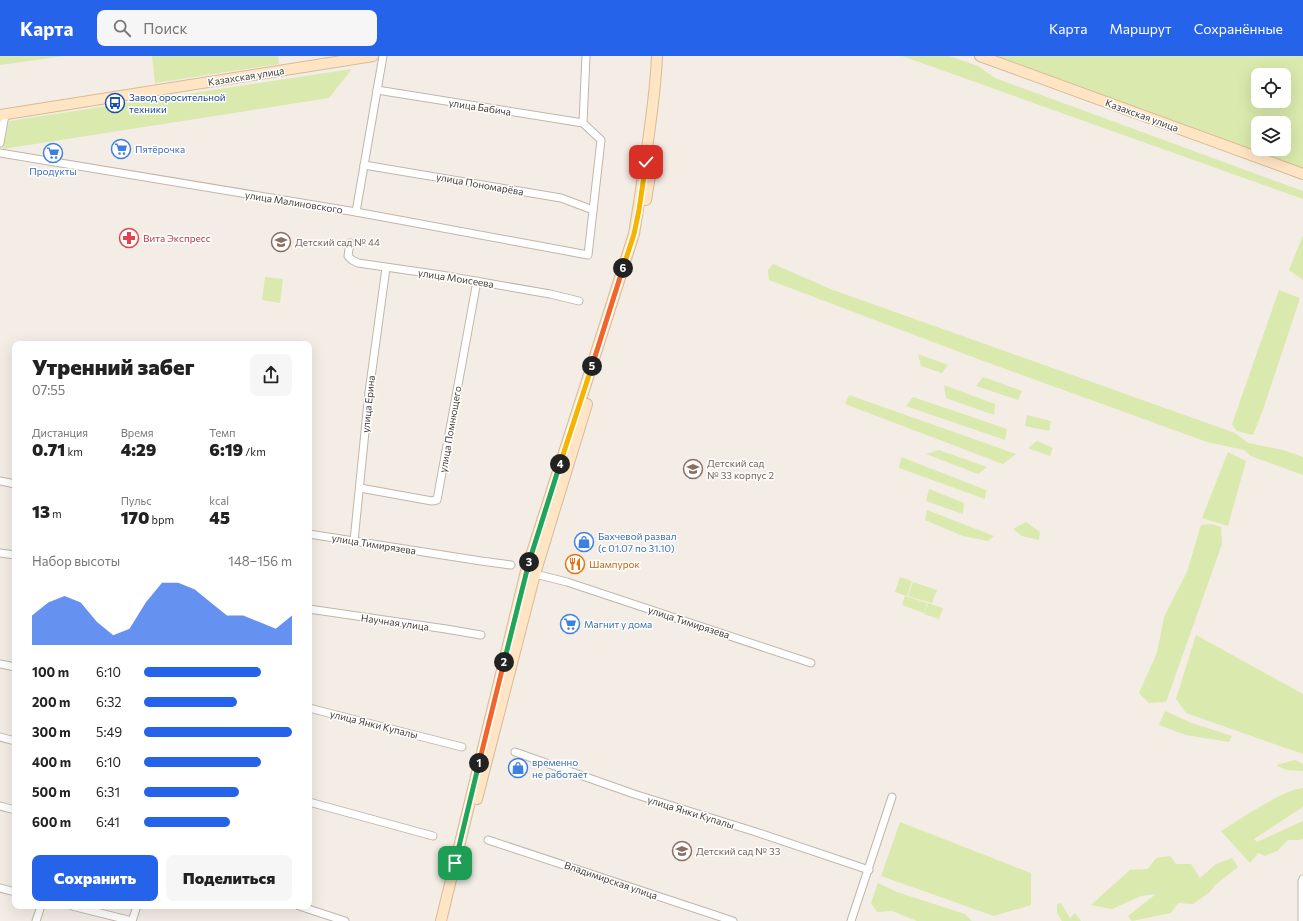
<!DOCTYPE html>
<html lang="ru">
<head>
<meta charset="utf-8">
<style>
  :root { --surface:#fff; --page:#f6f6f6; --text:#222; --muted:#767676; --accent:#2563eb }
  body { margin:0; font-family:Commissioner,sans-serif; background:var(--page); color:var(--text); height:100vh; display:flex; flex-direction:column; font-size:15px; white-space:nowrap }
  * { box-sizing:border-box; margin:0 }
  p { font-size:13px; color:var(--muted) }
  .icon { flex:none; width:22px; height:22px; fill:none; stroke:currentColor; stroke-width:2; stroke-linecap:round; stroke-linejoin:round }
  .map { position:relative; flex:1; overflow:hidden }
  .sheet { position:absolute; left:12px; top:285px; width:300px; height:568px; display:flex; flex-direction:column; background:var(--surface); border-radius:8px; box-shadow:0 4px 16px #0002 }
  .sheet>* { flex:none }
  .controls { position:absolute; left:1251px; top:12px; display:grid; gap:8px }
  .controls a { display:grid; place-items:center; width:40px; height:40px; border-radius:8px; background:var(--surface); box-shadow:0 4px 16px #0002; font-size:20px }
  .pin { position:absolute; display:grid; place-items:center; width:34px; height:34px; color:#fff; margin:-17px; border-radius:8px; box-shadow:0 2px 6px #0006 }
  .km { position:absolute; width:20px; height:20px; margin:-10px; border-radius:50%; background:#222; color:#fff; font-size:11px; line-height:20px; text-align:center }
  .round { display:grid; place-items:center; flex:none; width:42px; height:42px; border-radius:8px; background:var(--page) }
  .overview { display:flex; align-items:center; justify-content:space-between; height:68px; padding:0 20px }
  h1 { font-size:22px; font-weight:800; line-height:30px }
  .figures { display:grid; grid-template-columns:repeat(3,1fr); gap:6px; height:68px; padding:4px 20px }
  .figures div { display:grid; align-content:center }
  .figures b { font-size:17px; font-weight:800 }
  .figures small { font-size:11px; font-weight:400 }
  .figures p { font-size:11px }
  .chart { height:112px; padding:8px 20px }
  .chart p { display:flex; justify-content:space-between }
  .chart svg { width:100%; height:72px; margin-top:4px; fill:var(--accent); opacity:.7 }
  .action { display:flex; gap:8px; margin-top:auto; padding:8px 20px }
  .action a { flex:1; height:46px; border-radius:8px; background:var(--accent); color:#fff; font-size:16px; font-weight:800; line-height:46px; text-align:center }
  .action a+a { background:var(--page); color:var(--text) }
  ul { padding:0 20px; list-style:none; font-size:13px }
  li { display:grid; grid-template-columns:64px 48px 1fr; align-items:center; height:30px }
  li i { height:10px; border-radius:5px; background:var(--accent) }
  header { display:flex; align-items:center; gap:24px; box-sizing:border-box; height:56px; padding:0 20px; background:var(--accent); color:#fff }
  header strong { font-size:19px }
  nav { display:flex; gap:22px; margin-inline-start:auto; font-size:14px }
  .search { width:280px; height:36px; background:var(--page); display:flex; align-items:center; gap:10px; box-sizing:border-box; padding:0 14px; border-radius:8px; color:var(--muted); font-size:15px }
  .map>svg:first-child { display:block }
  .green { fill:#dae9ad; fill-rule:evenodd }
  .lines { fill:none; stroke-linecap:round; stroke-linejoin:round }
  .street-casing { stroke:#c2b5ab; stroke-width:9 }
  .secondary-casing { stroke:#d8ba97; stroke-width:12 }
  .street { stroke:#fff; stroke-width:7 }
  .secondary { stroke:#ffe5c4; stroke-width:10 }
  .split-1-casing { stroke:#fff; stroke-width:8 }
  .split-2-casing { stroke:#fff; stroke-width:8 }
  .split-3-casing { stroke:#fff; stroke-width:8 }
  .split-4-casing { stroke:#fff; stroke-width:8 }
  .split-5-casing { stroke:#fff; stroke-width:8 }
  .split-6-casing { stroke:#fff; stroke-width:8 }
  .split-7-casing { stroke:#fff; stroke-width:8 }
  .split-1 { stroke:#22a559; stroke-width:5 }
  .split-2 { stroke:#f0652b; stroke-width:5 }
  .split-3 { stroke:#22a559; stroke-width:5 }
  .split-4 { stroke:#22a559; stroke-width:5 }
  .split-5 { stroke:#f5b400; stroke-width:5 }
  .split-6 { stroke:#f0652b; stroke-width:5 }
  .split-7 { stroke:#f5b400; stroke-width:5 }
  .labels { text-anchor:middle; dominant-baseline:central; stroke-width:3; stroke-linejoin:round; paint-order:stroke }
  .street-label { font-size:10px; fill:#463c35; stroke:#fff }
  .transit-label { font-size:10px; fill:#164399; stroke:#fff; text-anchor:start }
  .shop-label { font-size:10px; fill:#366cbe; stroke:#fff; text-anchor:start }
  .health-label { font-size:10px; fill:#be3a42; stroke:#fff; text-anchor:start }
  .education-label { font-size:10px; fill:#785e54; stroke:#fff; text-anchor:start }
  .food-label { font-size:10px; fill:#c56008; stroke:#fff; text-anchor:start }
</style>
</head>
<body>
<header>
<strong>Карта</strong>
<div class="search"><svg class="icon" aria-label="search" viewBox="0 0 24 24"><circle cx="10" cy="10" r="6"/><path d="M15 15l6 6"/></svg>Поиск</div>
<nav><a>Карта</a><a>Маршрут</a><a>Сохранённые</a></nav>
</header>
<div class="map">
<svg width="1303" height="865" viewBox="0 0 1303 865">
  <rect width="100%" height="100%" fill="#f3ede6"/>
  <g class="green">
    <path d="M0,0H64L0,9Z"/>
    <path d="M152,0H278L279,8L155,27Z"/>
    <path d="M902,0H949L978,10L995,22L1303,135V143Z"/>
    <path d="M991,0H1303V112ZM1258,19H1284V45H1258ZM1258,67H1284V93H1258Z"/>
    <path d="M352,13L329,42L3,93L9,65Z"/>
    <path d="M1303,179V224L1289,214Z"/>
    <path d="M773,208L833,234L1235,377L1248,387L1283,394L1303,401V419L1251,400L1244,394L1207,386L978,303L769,224L768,214Z"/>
    <path d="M265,221L283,223L280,247L262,244Z"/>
    <path d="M1279,234L1300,242L1264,351L1253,379L1237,375L1232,368Z"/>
    <path d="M918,298L948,309L942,317L921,310Z"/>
    <path d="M983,321L1022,335L1018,344L976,330Z"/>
    <path d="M944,329L995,348L994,359L946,342Z"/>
    <path d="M849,339L1016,398L1003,408L845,348Z"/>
    <path d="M913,341L1007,373L1005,384L906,350Z"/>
    <path d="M1027,359L1051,365L1049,375L1025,370Z"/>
    <path d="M1037,385L1053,392L1050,400L1028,392Z"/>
    <path d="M939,394L987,411L978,418L926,398Z"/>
    <path d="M1228,396L1246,405L1228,470L1202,462Z"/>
    <path d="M901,401L986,434L985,443L899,412Z"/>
    <path d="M929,433L964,447L963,458L926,445Z"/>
    <path d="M927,454L994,480L988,485L963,480L925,464Z"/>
    <path d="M1026,466L1040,476L1039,484L1022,480L1013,473Z"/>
    <path d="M1211,468L1221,471L1222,488L1166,646L1149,647L1139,637L1157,597L1164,561L1187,516L1201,469Z"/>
    <path d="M900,521L912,525L907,540L895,536Z"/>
    <path d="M913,526L937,534L932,547L908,540Z"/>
    <path d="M905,540L927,547L924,557L902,549Z"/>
    <path d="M928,547L943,552L939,563L924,558Z"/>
    <path d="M1196,579L1303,638V698L1186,657L1176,643Z"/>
    <path d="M1165,655L1192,667L1232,680L1229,686L1186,679L1159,669Z"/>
    <path d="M1295,704L1303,708V715L1286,714L1276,709Z"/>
    <path d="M1303,732V751L1254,783L1257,786L1303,765V783L1299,784H1288L1277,795L1265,800L1258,797L1250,807L1221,775C1239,764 1284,733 1303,732Z"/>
    <path d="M900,766L1031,817V849L994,860L881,820Z"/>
    <path d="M1170,800L1176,808H1191L1200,822L1216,808L1232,802L1238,811L1215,829L1210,836L1193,848L1178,847L1171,857L1132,865L1128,860L1156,838L1141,840L1112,853L1091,849L1130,814L1148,813L1156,802Z"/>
    <path d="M878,827L897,836L965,858L972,865H917L892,855L877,856L871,847Z"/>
    <path d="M1061,847L1070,862L1075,857L1081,865H1062L1057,857V848Z"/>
  </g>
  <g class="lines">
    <g class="street-casing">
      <g id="street">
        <path d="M377,34L583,67"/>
        <path d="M0,87L5,59"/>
        <path d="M0,97L356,156L588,199L601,84L583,67L586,0"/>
        <path d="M364,109L561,142L593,154"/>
        <path d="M356,156L383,0"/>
        <path d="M350,187L348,200L352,204L358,207L441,219L550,238L579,245"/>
        <path d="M0,425L15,428"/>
        <path d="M360,432L432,445L437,444L477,225"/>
        <path d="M309,478L481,505L511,509"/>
        <path d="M354,485L369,336L386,212"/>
        <path d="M0,497L15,499"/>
        <path d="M531,517L567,526L811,607"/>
        <path d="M309,553L446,573L481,579"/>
        <path d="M0,608L15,611"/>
        <path d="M309,652L462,691"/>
        <path d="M0,681L15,685"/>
        <path d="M515,696L634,738L756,776L869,814"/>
        <path d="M309,746L433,780"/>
        <path d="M0,750L15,754"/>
        <path d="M488,784L733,865"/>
        <path d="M0,832L15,836"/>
        <path d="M72,850L132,865"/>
        <path d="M299,850L345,865"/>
        <path d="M36,865L41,850"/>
        <path d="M132,865L137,850"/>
        <path d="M851,865L892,741"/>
        <path d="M1302,865V825L1303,823"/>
      </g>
    </g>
    <g class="secondary-casing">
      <g id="secondary">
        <path d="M980,0L1303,118"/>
        <path d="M0,59L373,0"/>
        <path d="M646,144L652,107"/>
        <path d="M477,743L535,518L587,348"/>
        <path d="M441,865L526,515L634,178C639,147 644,116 648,85C652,57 656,29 657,0"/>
      </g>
    </g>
    <use href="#street" class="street"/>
    <use href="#secondary" class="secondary"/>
  </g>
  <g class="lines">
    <g class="split-1-casing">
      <path id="split-1" d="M455,807L479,707"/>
    </g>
    <g class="split-2-casing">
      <path id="split-2" d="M479,707L504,606"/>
    </g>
    <g class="split-3-casing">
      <path id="split-3" d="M504,606L529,506"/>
    </g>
    <g class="split-4-casing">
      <path id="split-4" d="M529,506L560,408"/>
    </g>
    <g class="split-5-casing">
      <path id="split-5" d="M560,408L592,310"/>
    </g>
    <g class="split-6-casing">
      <path id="split-6" d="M592,310L623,212"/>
    </g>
    <g class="split-7-casing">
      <path id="split-7" d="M623,212L634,178L639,154L646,106"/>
    </g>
    <use href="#split-1" class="split-1"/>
    <use href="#split-2" class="split-2"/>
    <use href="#split-3" class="split-3"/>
    <use href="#split-4" class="split-4"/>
    <use href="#split-5" class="split-5"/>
    <use href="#split-6" class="split-6"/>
    <use href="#split-7" class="split-7"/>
  </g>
  <defs>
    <g id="bus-ring" transform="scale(1)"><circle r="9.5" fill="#fff" stroke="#1a4fb4" stroke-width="1.5"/><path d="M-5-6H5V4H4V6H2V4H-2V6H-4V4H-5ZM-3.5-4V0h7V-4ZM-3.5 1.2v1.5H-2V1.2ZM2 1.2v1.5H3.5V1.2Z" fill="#1a4fb4"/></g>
    <g id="supermarket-ring" transform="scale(1)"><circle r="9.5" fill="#fff" stroke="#3f7fe0" stroke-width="1.5"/><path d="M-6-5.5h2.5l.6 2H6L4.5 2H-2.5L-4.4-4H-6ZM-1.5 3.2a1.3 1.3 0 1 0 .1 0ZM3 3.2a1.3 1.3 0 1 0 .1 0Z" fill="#3f7fe0"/></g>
    <g id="pharmacy-ring" transform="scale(1)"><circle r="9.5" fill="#fff" stroke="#e0444e" stroke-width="1.5"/><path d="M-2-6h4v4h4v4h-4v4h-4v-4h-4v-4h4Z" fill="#e0444e"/></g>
    <g id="school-ring" transform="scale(1)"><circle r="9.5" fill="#fff" stroke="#8d6e63" stroke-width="1.5"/><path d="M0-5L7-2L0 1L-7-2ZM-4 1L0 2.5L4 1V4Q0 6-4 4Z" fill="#8d6e63"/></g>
    <g id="shop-ring" transform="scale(1)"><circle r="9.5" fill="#fff" stroke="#3f7fe0" stroke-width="1.5"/><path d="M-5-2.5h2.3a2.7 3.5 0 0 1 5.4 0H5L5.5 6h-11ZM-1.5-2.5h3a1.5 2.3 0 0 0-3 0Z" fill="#3f7fe0"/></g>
    <g id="restaurant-ring" transform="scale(1)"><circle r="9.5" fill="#fff" stroke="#e8710a" stroke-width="1.5"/><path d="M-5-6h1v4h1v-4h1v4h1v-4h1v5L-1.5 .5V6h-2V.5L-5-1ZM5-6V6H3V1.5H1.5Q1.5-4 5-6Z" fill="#e8710a"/></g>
  </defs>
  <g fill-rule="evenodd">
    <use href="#bus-ring" x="115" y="47"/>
    <use href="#supermarket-ring" x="121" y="93"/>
    <use href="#supermarket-ring" x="53" y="97"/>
    <use href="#pharmacy-ring" x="129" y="182"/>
    <use href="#school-ring" x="281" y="186"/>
    <use href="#school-ring" x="693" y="413"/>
    <use href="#shop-ring" x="584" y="486"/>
    <use href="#restaurant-ring" x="575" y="508"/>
    <use href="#supermarket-ring" x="570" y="568"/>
    <use href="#shop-ring" x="518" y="712"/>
    <use href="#school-ring" x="682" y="795"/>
  </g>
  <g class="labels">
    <g class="street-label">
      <text transform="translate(246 20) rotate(-9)">Казахская улица</text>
      <text transform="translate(480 51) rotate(9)">улица Бабича</text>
      <text transform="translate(1142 59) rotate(20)">Казахская улица</text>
      <text transform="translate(480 128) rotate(10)">улица Пономарёва</text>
      <text transform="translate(294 146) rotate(9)">улица Малиновского</text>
      <text transform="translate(456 222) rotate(9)">улица Моисеева</text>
      <text transform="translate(368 348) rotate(-84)">улица Ерина</text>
      <text transform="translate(450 373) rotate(-80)">улица Помнющего</text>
      <text transform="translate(374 488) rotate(9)">улица Тимирязева</text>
      <text transform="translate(395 566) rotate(8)">Научная улица</text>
      <text transform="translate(689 566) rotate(18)">улица Тимирязева</text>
      <text transform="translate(374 668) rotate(14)">улица Янки Купалы</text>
      <text transform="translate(691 756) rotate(17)">улица Янки Купалы</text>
      <text transform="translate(611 824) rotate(19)">Владимирская улица</text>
    </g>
    <g class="transit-label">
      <text x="129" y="41">Завод оросительной<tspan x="129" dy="12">техники</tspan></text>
    </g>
    <g class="shop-label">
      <text x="135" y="93">Пятёрочка</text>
      <text x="53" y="115" text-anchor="middle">Продукты</text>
      <text x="598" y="480">Бахчевой развал<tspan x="598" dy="12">(с 01.07 по 31.10)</tspan></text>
      <text x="584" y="568">Магнит у дома</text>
      <text x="532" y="706">временно<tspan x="532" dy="12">не работает</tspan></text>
    </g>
    <g class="health-label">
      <text x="143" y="182">Вита Экспресс</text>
    </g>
    <g class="education-label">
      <text x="295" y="186">Детский сад № 44</text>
      <text x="707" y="407">Детский сад<tspan x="707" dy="12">№ 33 корпус 2</tspan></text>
      <text x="696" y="795">Детский сад № 33</text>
    </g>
    <g class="food-label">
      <text x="589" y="508">Шампурок</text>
    </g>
  </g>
</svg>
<div class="controls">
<a><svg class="icon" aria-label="locate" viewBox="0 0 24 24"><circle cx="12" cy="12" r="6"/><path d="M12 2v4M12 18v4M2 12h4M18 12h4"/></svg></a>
<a><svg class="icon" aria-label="layers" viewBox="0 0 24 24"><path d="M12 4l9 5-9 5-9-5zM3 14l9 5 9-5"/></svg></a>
</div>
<div class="pin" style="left:455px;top:807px;background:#1e9e55"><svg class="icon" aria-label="arrive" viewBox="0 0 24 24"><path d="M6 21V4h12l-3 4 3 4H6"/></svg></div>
<div class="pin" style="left:646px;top:106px;background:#d93025"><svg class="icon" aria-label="check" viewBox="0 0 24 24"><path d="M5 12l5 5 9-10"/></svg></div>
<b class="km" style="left:479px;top:707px">1</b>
<b class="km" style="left:504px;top:606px">2</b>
<b class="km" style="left:529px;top:506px">3</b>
<b class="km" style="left:560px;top:408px">4</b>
<b class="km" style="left:592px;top:310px">5</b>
<b class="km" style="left:623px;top:212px">6</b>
<section class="sheet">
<div class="overview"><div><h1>Утренний забег</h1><p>07:55</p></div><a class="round"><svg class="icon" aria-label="share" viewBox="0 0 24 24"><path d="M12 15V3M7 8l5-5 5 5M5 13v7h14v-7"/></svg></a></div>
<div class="figures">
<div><p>Дистанция</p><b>0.71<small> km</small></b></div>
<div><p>Время</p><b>4:29</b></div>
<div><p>Темп</p><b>6:19<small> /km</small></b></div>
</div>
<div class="figures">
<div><b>13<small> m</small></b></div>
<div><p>Пульс</p><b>170<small> bpm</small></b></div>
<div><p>kcal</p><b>45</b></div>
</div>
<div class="chart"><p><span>Набор высоты</span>148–156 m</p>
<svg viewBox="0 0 160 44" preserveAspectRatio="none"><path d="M0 44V26L10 18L20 14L30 18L40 30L50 38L60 34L70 18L80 6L90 6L100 10L110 18L120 26L130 26L140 30L150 34L160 26V44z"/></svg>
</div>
<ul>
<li><b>100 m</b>6:10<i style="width:79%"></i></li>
<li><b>200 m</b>6:32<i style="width:63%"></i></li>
<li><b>300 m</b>5:49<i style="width:100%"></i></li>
<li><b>400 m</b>6:10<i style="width:79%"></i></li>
<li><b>500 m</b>6:31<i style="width:64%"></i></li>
<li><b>600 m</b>6:41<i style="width:58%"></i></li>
</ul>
<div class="action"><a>Сохранить</a><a>Поделиться</a></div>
</section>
</div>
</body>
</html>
